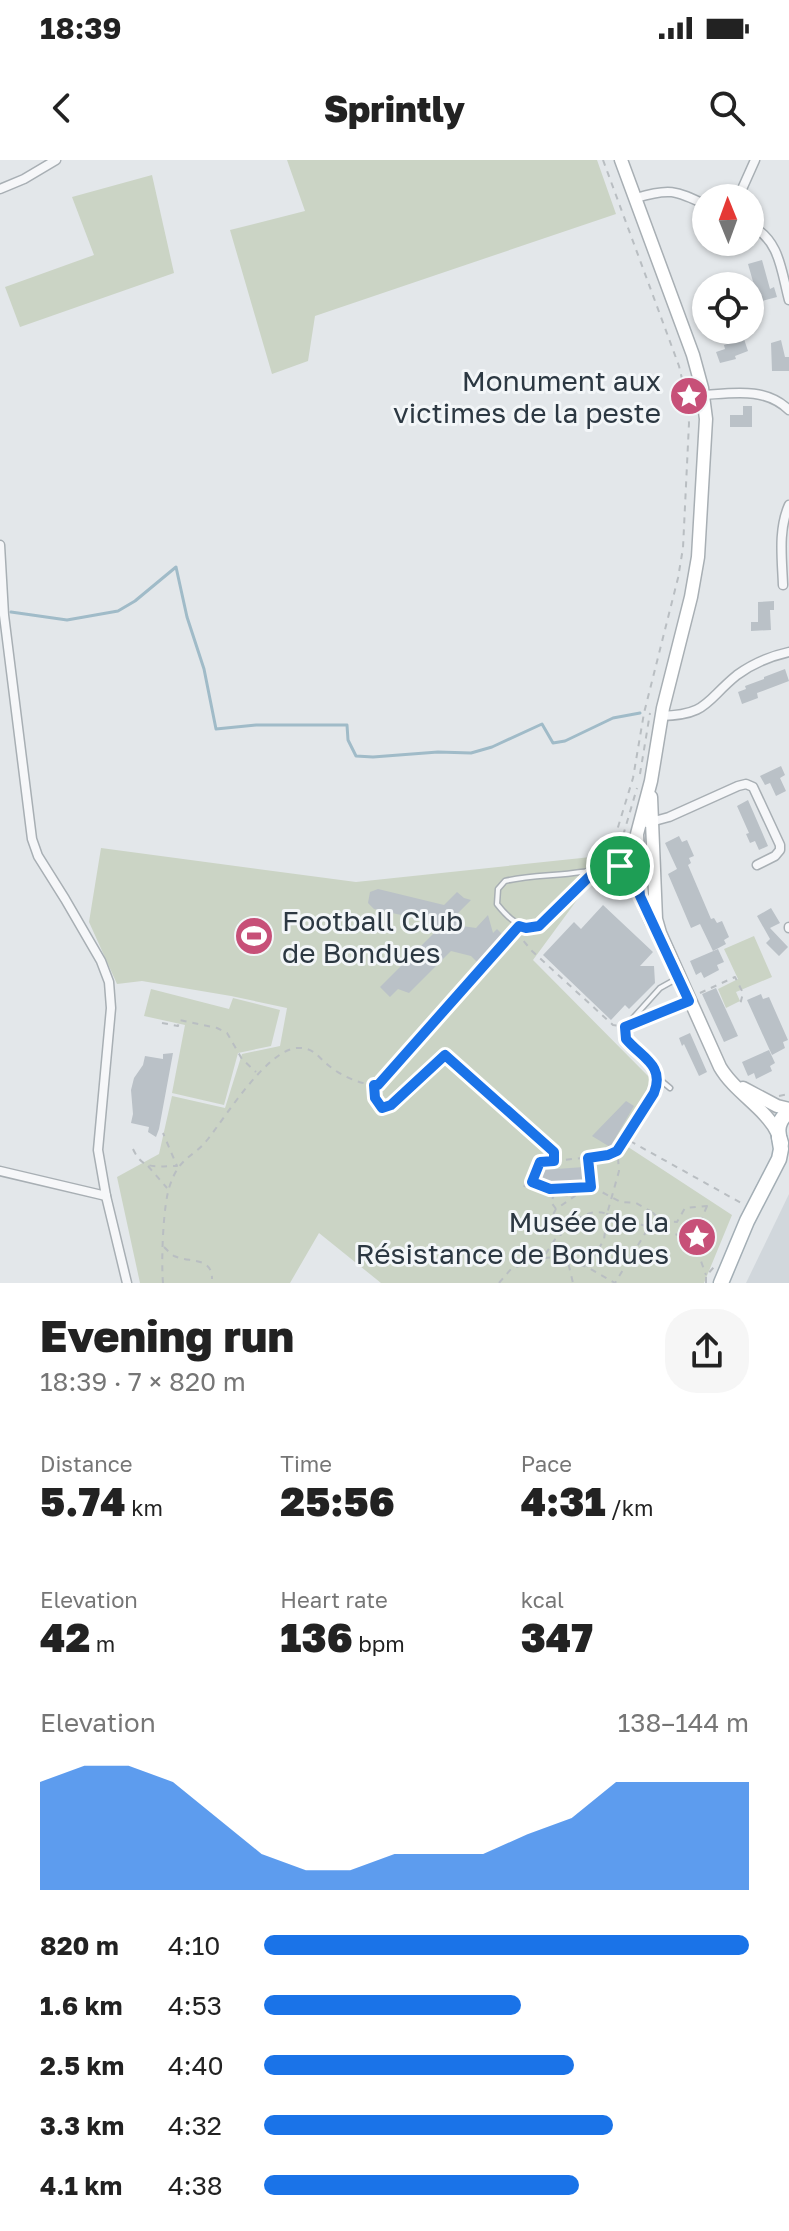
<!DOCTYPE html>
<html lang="en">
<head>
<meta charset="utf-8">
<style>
  :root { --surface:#fff; --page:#f6f6f6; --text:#222; --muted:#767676; --accent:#1a73e8 }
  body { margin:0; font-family:"Golos Text",sans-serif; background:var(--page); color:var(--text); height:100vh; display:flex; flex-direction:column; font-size:30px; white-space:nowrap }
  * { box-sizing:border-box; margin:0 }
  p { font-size:26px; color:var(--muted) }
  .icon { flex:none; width:44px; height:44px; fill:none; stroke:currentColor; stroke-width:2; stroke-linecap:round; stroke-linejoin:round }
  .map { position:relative; height:1123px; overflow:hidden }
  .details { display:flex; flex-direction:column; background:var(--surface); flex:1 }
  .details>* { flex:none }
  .needle { width:52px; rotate:359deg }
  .controls { position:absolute; left:692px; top:24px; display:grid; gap:16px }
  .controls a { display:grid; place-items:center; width:72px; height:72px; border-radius:50%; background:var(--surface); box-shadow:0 2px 6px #0004; font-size:40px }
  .pin { position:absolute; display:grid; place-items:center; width:68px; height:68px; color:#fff; margin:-34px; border:4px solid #fff; border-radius:50%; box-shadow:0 2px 8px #0007 }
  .round { display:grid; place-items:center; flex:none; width:84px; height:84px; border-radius:32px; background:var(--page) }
  .overview { display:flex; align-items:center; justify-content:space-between; height:136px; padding:0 40px }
  h1 { font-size:44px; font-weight:800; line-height:60px }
  .metrics { display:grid; grid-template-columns:repeat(3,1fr); gap:12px; height:136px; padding:8px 40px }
  .metrics div { display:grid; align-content:center }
  .metrics b { font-size:40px; font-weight:800 }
  .metrics small { font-size:22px; font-weight:400 }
  .metrics p { font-size:22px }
  .chart { height:224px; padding:16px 40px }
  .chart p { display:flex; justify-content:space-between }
  .chart svg { width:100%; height:144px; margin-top:8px; fill:var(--accent); opacity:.7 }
  ul { padding:0 40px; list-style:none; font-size:26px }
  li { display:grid; grid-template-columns:128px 96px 1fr; align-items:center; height:60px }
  li i { height:20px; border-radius:10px; background:var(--accent) }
  .status { display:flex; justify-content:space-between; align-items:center; height:56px; padding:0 40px; background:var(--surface); direction:ltr }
  .status svg { height:22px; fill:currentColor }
  header { display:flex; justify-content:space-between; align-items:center; height:104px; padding:0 40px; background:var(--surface); font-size:36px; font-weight:800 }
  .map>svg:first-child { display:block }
  .built { fill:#d1d7dc }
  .green { fill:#cbd4c5 }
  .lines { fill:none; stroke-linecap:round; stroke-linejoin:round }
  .stream { stroke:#a0bbc8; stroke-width:3 }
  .building { fill:#bac1c7 }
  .lane-casing { stroke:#a8afb4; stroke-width:7 }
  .street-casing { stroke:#a8afb4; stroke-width:11 }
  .secondary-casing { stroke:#a8afb4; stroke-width:15 }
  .primary-casing { stroke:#a3aeb5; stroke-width:17 }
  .path { stroke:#b9bec2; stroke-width:2; stroke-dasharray:6 6; stroke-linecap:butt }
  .lane { stroke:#f6f7f9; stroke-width:4 }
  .street { stroke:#f6f7f9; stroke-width:8 }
  .secondary { stroke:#fff; stroke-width:12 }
  .primary { stroke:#fff; stroke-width:14 }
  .route-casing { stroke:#fff; stroke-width:16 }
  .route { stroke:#1a73e8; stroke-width:10 }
  .labels { text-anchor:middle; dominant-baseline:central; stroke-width:6; stroke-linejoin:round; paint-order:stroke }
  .poi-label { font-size:28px; fill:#2c3842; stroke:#f3f6f8; text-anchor:end }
</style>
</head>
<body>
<div class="status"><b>18:39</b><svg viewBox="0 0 49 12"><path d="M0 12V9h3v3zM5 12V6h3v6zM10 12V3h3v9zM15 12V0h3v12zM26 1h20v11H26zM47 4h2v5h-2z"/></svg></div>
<header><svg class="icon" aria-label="back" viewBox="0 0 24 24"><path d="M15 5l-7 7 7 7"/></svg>Sprintly<svg class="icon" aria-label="search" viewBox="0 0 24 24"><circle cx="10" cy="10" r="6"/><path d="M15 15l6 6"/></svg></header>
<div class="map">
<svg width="789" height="1123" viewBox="0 0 789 1123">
  <rect width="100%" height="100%" fill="#e3e7ea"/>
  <path class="built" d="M789,1034V1123H746Z"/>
  <g class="green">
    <path d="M287,0H597L616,54L315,156L308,201L272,214L230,70L305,51Z"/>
    <path d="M152,15L174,113L20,167L5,127L94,95L72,37Z"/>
    <path d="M101,688L356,722L610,695L533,800L654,922L619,981L732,1055L704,1123H381L319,1073L290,1123H140L117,1017L159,994L172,936L225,948L242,894L280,886L287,848L231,836L142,821L117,824L89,762Z"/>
    <path d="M754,776L772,817L736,832L740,841L726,848L718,829L738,819L724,789Z"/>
    <path d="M151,829L229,849L233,838L280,850L271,886L238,893L224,945L172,933L185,865L144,856Z"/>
  </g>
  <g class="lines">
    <path class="stream" d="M11,452L67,460L118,451L135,441L176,407L187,457L204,509L216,569L256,565H347L348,580L356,596L373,597L438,592L471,593L492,587L542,564L553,583L565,581L613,558L640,553"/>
  </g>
  <g class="building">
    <path d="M762,100L770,129L774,127L777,137L751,144L750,134L756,132L748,104Z"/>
    <path d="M744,179L748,191L735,196L736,199L720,203L716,192L725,189L724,185Z"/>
    <path d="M781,180L785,197H789V211H772L771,183Z"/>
    <path d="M743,246H752V267H730V255H743Z"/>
    <path d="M774,441V450H770L771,470L751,471V462H758V442Z"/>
    <path d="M785,509L789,521L757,533L758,538L742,544L738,532L746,529L745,526L764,519V517Z"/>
    <path d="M781,606L785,615L780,618L786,631L776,636L770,623L765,625L760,616Z"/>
    <path d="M748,640L768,686L759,690L755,681L750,683L746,674L749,673L737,646Z"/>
    <path d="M679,676L682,682L687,680L694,696L689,698L691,703L688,705L711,759L714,758L717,763L722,761L729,777L724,780L726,784L713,791L700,764L691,768L668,714L677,709L665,683Z"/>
    <path d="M378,729L444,745L457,732L464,738L471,740L458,753L462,766L476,768L488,755L493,773L497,769L505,777L479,804L471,796L451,791L409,833L398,829L390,837L380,827L436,771L433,762L374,749L368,743L370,732Z"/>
    <path d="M603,745L653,792L640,806H654L655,823L629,849L625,845L611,860L543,795L574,762L581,769Z"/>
    <path d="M771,748L780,763L770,768L788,787L779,796L766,783L770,779L757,756Z"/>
    <path d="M718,789L724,802L717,805L719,810L704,818L701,812L696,815L690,801Z"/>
    <path d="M716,828L738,876L724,882L702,834Z"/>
    <path d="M761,834L763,839L769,837L788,880L783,882L785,888L772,895L747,840Z"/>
    <path d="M690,873L707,912L699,916L684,884L682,886L679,878Z"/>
    <path d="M769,890L775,903L770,906L772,911L756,919L754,913L748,916L742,902Z"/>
    <path d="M173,893L159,969L156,977L148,972L149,967L131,963L133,954L131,930L134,918L143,905L145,896L163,899V894Z"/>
    <path d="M626,941L634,946L610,987L592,976Z"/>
    <path d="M584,1007L586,1021L544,1025L536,1015L542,1010Z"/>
  </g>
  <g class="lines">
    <g class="lane-casing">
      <g id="lane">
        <path d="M597,709L539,766C520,770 508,758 497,744L498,729L505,721C530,715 556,716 581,712C604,709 627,705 650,704"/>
        <path d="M627,867L689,841"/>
        <path d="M658,918L670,928"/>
        <path d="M617,991C629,973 667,927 654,906C647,896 634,889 626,879L625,867L660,828L678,818"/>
      </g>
    </g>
    <g class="street-casing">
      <g id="street">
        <path d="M0,29L24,19L56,0"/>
        <path d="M636,38C669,28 675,30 706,45"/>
        <path d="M738,38L755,0"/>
        <path d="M750,65C780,80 781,110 789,140"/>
        <path d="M703,235C734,233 765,227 789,250"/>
        <path d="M0,385L4,455L32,679L38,696L65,739L101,801L109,822L111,848L98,990L106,1036L127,1123"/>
        <path d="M783,425C782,398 778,370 789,345"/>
        <path d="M661,556C708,555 705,541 737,515C752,504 771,496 789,492"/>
        <path d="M647,663L669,657L738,626L746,624L753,627L780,685V690L775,696L757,705"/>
        <path d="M789,767V768"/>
        <path d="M0,1011L106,1036"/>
      </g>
    </g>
    <g class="secondary-casing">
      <g id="secondary">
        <path d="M621,0L693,195L702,228L706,259L698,397L691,437L663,548L651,621L637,674L640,736L651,761L665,786"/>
        <path d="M651,637L656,759L660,773L720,907C735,933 766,948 778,974"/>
        <path d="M743,928L777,946L789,949"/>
      </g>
    </g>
    <g class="primary-casing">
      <g id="primary">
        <path d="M781,983C776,970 778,960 789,952"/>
        <path d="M721,1123L747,1061L779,999L781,989L779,977"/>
      </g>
    </g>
    <g class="path">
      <path d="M603,0L679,206L686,236L689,263L683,388L678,418L644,553L633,618L615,677L613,692L617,696L619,702"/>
      <path d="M640,614L650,553"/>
      <path d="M623,699L622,679L637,628"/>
      <path d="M621,712L628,728"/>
      <path d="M516,772L532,791L613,865L620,866"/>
      <path d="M700,833L735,817L743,833L740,845"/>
      <path d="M162,863L178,866L179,860L217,868L227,873L242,899L256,912"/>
      <path d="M374,926L375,938L382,948L391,945L445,895L554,992V1001L540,1002L528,1018L524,1027L554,1035"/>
      <path d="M779,936L789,934"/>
      <path d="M630,981L743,1044"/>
      <path d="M133,989C143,1011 156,1006 177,1006L163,973"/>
      <path d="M554,1001L610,995"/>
      <path d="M148,1006L167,1028"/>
      <path d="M538,1006L532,1022L550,1029L591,1027L588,999"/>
      <path d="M592,1027L621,1042L636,1043L652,1052"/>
      <path d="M707,1046L693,1079L649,1067L653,1053L662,1061L677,1062L685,1048Z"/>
      <path d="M556,1049L551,1042L554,1035L575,1036L556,1049L549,1062L561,1070C575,1061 590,1047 607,1054L619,1011L618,998"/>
      <path d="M561,1070L559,1097L543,1098Z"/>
      <path d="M693,1079L706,1115"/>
      <path d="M164,1087C166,1089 172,1095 174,1096C189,1103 212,1096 212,1119"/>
      <path d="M560,1097L568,1102L573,1123"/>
      <path d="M568,1102L587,1107L615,1123L649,1067L607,1054L604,1080L587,1107"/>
      <path d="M163,1123C161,1102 163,1044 170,1025C180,996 192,999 208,979C226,956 267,890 297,888C313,887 317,896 328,905C341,916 361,925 378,925L516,770"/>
      <path d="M499,1123L511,1109L541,1098"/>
      <path d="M706,1123V1116L714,1107"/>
    </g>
    <use href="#lane" class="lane"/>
    <use href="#street" class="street"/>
    <use href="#secondary" class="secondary"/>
    <use href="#primary" class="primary"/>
  </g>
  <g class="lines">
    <g class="route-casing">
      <path id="route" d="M637,705L640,736L689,841L625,867L626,879C642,898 665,905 654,933L617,991L608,995L588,998L591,1027L550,1029L532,1022L540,1002L554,1001V992L445,895L391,945L382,948L375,938L374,925H378L519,766L526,768L539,766L597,709Z"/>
    </g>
    <use href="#route" class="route"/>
  </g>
  <defs>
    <g id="sight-disc" transform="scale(2)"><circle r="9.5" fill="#c75078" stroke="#f3f6f8"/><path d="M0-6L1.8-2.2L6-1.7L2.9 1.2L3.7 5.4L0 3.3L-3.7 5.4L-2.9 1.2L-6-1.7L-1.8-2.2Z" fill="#fff"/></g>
    <g id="stadium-disc" transform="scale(2)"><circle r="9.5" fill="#c75078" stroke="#f3f6f8"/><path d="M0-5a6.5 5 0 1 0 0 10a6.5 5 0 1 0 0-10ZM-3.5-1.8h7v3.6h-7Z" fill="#fff"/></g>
  </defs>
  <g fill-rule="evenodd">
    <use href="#sight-disc" x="689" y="236"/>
    <use href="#stadium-disc" x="254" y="776"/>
    <use href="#sight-disc" x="697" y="1077"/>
  </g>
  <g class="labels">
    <g class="poi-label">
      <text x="661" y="220">Monument aux<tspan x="661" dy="32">victimes de la peste</tspan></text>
      <text x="282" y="760" text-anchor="start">Football Club<tspan x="282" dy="32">de Bondues</tspan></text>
      <text x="669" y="1061">Musée de la<tspan x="669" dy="32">Résistance de Bondues</tspan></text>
    </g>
  </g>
</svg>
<div class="controls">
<a><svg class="needle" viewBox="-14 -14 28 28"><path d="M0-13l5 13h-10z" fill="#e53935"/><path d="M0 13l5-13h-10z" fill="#767676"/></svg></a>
<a><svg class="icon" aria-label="locate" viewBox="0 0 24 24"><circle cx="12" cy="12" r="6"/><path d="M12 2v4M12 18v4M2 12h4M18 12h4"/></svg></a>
</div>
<div class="pin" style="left:620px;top:706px;background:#1e9e55"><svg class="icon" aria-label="arrive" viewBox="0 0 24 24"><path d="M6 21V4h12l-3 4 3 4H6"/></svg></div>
</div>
<section class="details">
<div class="overview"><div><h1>Evening run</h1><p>18:39 · 7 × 820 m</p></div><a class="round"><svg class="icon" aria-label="share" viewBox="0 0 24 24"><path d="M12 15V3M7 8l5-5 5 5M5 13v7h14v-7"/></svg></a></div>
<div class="metrics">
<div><p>Distance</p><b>5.74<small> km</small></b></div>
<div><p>Time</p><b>25:56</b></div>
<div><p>Pace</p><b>4:31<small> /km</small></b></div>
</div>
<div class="metrics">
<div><p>Elevation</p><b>42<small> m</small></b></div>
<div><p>Heart rate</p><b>136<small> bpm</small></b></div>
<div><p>kcal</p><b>347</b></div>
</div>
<div class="chart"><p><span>Elevation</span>138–144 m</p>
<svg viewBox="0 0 160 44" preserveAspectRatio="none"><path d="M0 44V11L10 6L20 6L30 11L40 22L50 33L60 38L70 38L80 33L90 33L100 33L110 27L120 22L130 11L140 11L150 11L160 11V44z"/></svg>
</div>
<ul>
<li><b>820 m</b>4:10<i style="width:100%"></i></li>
<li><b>1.6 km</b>4:53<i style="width:53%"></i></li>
<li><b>2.5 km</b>4:40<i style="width:64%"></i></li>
<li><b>3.3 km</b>4:32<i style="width:72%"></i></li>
<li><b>4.1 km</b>4:38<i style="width:65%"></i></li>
</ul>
</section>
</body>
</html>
